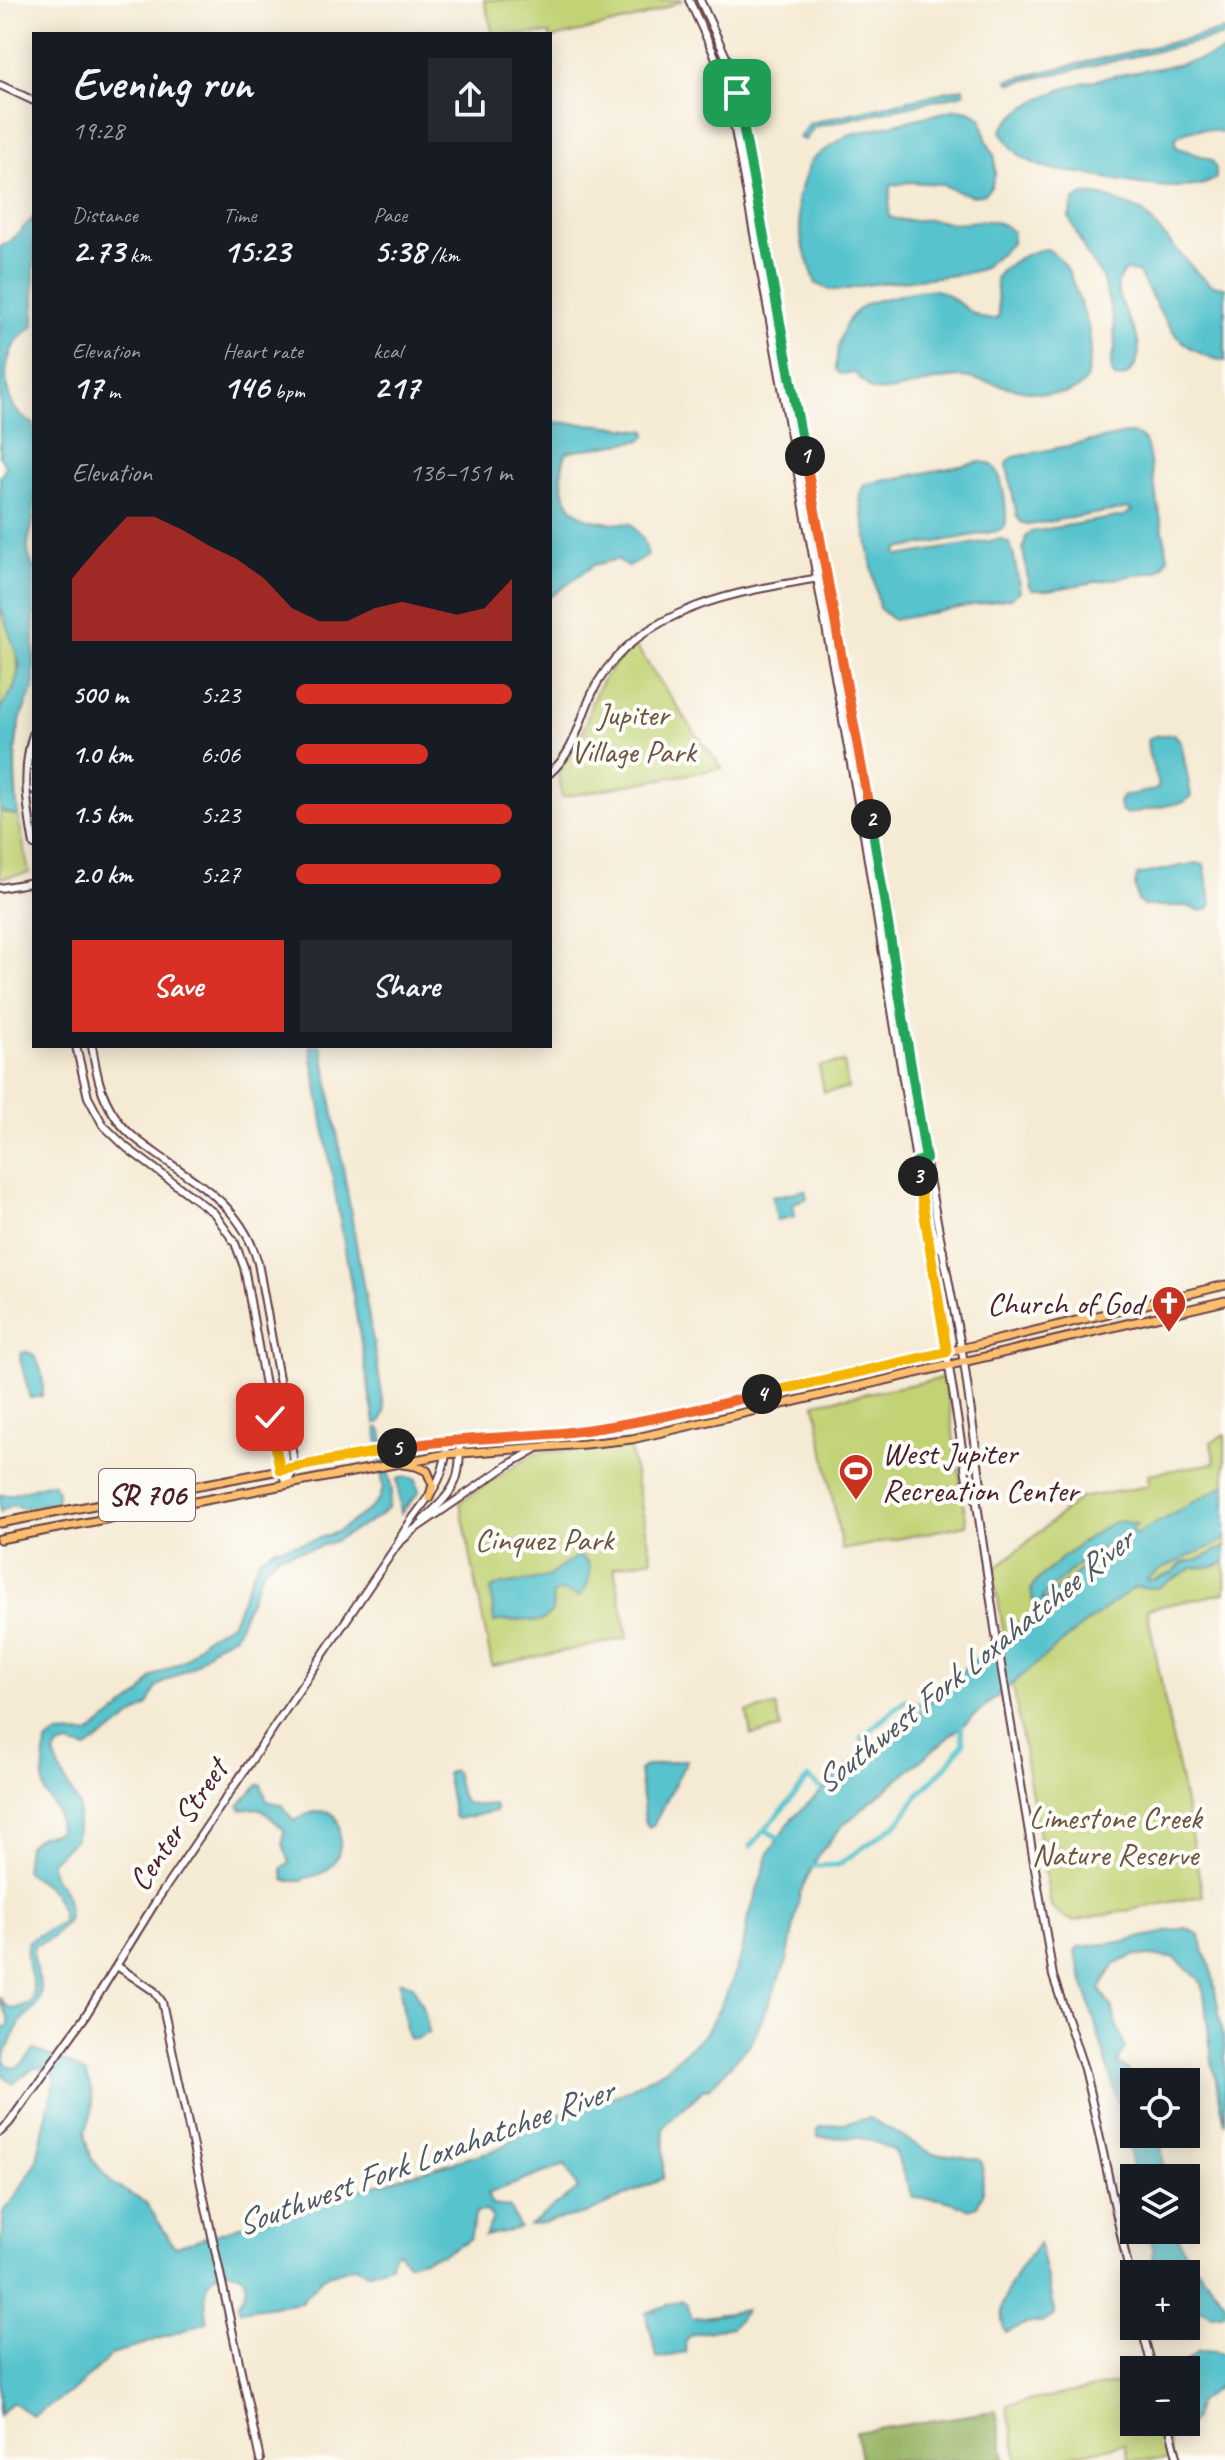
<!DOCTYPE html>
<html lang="en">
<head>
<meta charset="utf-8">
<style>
  :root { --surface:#171b24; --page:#242831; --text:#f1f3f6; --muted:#9ea1a6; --accent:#d93025 }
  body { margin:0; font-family:Caveat,sans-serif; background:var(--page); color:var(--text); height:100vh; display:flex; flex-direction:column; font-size:30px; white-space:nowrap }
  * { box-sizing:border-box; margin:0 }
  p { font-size:26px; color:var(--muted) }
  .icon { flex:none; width:44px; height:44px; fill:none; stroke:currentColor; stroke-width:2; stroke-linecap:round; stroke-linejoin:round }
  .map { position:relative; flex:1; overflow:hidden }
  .panel { position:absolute; left:32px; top:32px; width:520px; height:1016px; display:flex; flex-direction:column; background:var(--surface); border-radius:0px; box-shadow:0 4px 20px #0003 }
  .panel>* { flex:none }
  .tools { position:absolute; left:1120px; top:2068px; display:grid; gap:16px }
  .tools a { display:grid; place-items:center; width:80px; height:80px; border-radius:0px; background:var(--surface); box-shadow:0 4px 20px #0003; font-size:40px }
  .pin { position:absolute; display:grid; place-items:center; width:68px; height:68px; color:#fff; margin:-34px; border-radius:16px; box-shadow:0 4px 12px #0006 }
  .km { position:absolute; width:40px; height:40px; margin:-20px; border-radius:50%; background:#222; color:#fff; font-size:22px; line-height:40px; text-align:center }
  .round { display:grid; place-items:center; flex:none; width:84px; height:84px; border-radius:0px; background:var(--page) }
  .summary { display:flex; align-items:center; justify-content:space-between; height:136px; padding:0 40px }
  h1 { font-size:44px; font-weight:800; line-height:60px }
  .metrics { display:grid; grid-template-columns:repeat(3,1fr); gap:12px; height:136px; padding:8px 40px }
  .metrics div { display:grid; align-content:center }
  .metrics b { font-size:34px; font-weight:800 }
  .metrics small { font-size:22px; font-weight:400 }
  .metrics p { font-size:22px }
  .chart { height:224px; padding:16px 40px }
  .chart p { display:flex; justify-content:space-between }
  .chart svg { width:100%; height:144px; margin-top:8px; fill:var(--accent); opacity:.7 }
  .cta { display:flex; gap:16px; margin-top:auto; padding:16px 40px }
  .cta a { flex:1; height:92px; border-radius:0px; background:var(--accent); color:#fff; font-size:32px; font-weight:800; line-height:92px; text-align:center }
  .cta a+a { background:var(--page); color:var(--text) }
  ul { padding:0 40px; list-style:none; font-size:26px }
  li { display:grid; grid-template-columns:128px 96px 1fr; align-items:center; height:60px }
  li i { height:20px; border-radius:10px; background:var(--accent) }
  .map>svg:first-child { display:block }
  .green { fill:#c2d376; stroke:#867950; stroke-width:2 }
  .forest { fill:#99b567; stroke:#726a49; stroke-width:2 }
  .water { fill:#56c3cd; stroke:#50717c; stroke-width:2; fill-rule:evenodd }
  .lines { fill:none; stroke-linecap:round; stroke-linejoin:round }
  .canal { stroke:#56c3cd; stroke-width:5 }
  .minor-casing { stroke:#643d44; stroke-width:10 }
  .major-casing { stroke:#643d44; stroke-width:11 }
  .minor { stroke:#fff; stroke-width:6 }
  .major { stroke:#fbbe6e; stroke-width:7 }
  .split-1-casing { stroke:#fff; stroke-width:16 }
  .split-2-casing { stroke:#fff; stroke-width:16 }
  .split-3-casing { stroke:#fff; stroke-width:16 }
  .split-4-casing { stroke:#fff; stroke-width:16 }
  .split-5-casing { stroke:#fff; stroke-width:16 }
  .split-6-casing { stroke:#fff; stroke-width:16 }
  .split-1 { stroke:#22a559; stroke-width:10 }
  .split-2 { stroke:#f0652b; stroke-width:10 }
  .split-3 { stroke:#22a559; stroke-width:10 }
  .split-4 { stroke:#f5b400; stroke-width:10 }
  .split-5 { stroke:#f0652b; stroke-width:10 }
  .split-6 { stroke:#f5b400; stroke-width:10 }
  .labels { text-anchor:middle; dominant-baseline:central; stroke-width:8; stroke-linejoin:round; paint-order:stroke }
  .shield { fill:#fdfcf7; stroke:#806168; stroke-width:2 }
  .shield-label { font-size:30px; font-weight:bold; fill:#4a1f2b }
  .park-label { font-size:32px; fill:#6e5542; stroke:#fdfcf7 }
  .poi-label { font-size:32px; fill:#4a1f2b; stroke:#fdfcf7; text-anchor:end }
  .street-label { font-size:32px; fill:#4a1f2b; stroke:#fdfcf7 }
  .water-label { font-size:34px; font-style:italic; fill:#4e5864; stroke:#fdfcf7 }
</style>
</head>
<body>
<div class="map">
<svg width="1225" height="2460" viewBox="0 0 1225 2460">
  <rect width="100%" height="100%" fill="#fdfcf7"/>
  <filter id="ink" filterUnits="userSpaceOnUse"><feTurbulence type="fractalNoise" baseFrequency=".0125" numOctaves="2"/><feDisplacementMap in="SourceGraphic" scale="16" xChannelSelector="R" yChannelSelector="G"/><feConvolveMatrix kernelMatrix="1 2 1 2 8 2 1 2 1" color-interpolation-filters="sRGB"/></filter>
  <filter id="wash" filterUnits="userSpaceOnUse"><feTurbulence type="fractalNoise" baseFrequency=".006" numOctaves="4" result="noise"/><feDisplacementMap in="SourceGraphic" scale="32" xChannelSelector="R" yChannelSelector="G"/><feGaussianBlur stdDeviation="1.8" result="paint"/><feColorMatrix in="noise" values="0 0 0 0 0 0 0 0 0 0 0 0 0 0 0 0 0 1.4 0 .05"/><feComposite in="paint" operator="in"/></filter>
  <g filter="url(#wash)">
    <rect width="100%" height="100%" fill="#f5ead3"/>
    <g class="green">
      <path d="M484,0H683L642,17L550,39V34H493Z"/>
      <path d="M0,605C13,649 33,668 0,710Z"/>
      <path d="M635,645L696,734L722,768L562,797L558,771C568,758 578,744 584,728C588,719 589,708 593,699C602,677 617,660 635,645Z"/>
      <path d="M0,811L18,816L29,873L0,878Z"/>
      <path d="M844,1062L848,1089L824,1092L819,1066Z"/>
      <path d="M945,1378L967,1525L842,1550L815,1403Z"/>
      <path d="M1225,1434V1593L1147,1609L1203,1896L1073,1921L1061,1916L1051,1906L993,1571L1080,1498L1149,1486L1148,1474L1215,1463L1211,1442Z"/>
      <path d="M629,1444L652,1559L614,1567L628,1638L492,1666L460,1502L534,1454Z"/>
      <path d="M776,1706L781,1729L751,1735L747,1712Z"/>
      <path d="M1134,2380V2422H1162L1167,2434L1171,2460H1129L1125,2444L1050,2460H1018L1007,2405Z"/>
    </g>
    <path class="forest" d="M996,2411L1005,2460H861L856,2432Z"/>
    <g class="water">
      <path d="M1225,30V36L1014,83H1009L1008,80Z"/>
      <path d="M1225,51V133C1210,128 1186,126 1175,139L1176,147L1212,160L1216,169V178C1193,197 1120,181 1092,175C1071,171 1051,172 1031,162C1016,155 1009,145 1001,131C1037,78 1132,76 1189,62C1201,60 1213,55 1225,51Z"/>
      <path d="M963,88L965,91L963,94L814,127L805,140L799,138L810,123Z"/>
      <path d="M957,109L969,111L981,117L986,139L995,158V175L991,187L984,194L974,196L959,192L940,184L909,182L890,186L889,217C904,223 918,219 933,220C940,220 946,222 952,223C977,224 991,213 1013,232L1012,243L982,269L963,274L865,285L844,290H831L816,284L802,243L797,199L811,160L848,135Z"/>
      <path d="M1084,194L1103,196L1142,211L1199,275L1212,285L1225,287V361C1172,352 1163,313 1138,272L1125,271C1104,289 1134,321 1138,341C1141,357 1134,378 1116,378L1112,373L1111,361L1115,348L1114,321L1102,277L1085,251L1069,217L1074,201Z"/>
      <path d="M34,217V326C28,331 20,336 15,343C0,370 3,411 34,424C34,453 37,484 34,514C32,536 21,544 34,569V689C10,728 14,772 18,816L0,811V710L14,688L20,665L0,605V477L6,467L0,457V246L11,241Z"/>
      <path d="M1047,249C1072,263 1072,286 1083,310C1091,330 1093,348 1088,369C1087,373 1087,378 1085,381C1069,411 988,379 962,377C939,376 888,397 872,390C866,387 860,377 854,373L840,374L836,369C837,346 841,322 861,307C869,300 886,299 896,296C908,292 928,288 939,291C958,297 979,328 999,317L996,277C1008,262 1029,251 1047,249Z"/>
      <path d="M550,422L601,425L646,431L647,435L642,440L567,452C556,474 562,508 587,518C600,524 617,522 631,524L643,539L648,555L627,567L617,559L594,565L550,597Z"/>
      <path d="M1126,434C1138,434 1141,435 1147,446L1168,557L1163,567L1158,571L1049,590H1033L1029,586L1023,549L1026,536L1031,532L1123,516L1132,511L1129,508L1029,525L1021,522L1017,517L1007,466L1008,461L1014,457Z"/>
      <path d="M980,462C987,463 989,462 993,466C1003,473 1008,515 1005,526L997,531L898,549L896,552L898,556L1001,539L1010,544L1014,557L1020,591L1011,598L893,620L879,608L860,499L862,488L867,484Z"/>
      <path d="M1174,734L1181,742L1191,796L1184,802L1126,814L1121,811L1119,802L1123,796L1155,790L1159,786C1156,770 1145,754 1148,739L1155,736Z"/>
      <path d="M1196,863L1204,865L1212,904L1209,909L1201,911L1186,906H1144L1138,901L1135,887L1137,875Z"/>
      <path d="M310,1046H322L383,1400L385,1412L380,1423L375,1424Z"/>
      <path d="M805,1190L807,1198L793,1203L795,1216L777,1220L772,1197Z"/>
      <path d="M28,1352C41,1358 45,1382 42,1396L30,1398L20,1358L21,1353Z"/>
      <path d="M377,1428H380L382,1431L392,1492L388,1508L378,1517L335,1541L315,1548L278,1555L263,1570L235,1635L215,1645L194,1666L157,1686L149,1704L87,1749L68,1744L58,1747L54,1754L63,1777L79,1806L76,1838L51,1862C52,1883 57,1878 65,1893C69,1900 68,1913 68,1921L52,1938L34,1946C29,1963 44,1980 40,1998C38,2007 31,2011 24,2018C14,2029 10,2045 3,2059L7,2065L16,2068L22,2064L34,2050L68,2063L86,2074C94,2096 96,2110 85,2131L91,2158L113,2184L146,2203L175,2247L290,2210L498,2149L546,2118L618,2095L664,2070L706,2033L730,1987L743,1949L747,1923L769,1853L790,1821L855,1759L900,1729L965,1668L1038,1607L1036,1603L1033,1602L1031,1589C1040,1574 1096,1529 1113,1523C1121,1520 1130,1522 1137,1525L1131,1528L1135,1535L1225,1485V1539C1200,1554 1170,1561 1147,1579L1149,1581L1173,1573L1182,1563L1198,1560L1225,1547V1562L1215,1567L1193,1568L1157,1588L1135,1587L1077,1630L842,1826L819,1854L800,1893L787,1961L752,2042L708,2089L705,2088L664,2126L663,2178L586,2214L528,2226L578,2189L565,2165L487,2194L492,2205L509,2207L520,2228L485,2236L493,2218L487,2211L476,2212L470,2239L442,2254L408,2263L398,2251L393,2254L391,2265L367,2273L356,2266L322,2277L301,2302L240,2311L238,2304C265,2268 211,2260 206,2289C204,2299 207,2312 207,2322L112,2355L74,2390L33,2416L12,2402L0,2416V2249L4,2212L36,2164L55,2077L45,2068H33L13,2084L0,2072V2031L9,2026C10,2013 0,2008 0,1998L6,2006L14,2009L32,2002C38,1981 22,1961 28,1941L62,1923C61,1892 48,1887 25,1871L28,1846L40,1836L59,1832L57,1811L45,1794L43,1777L46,1742L56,1735L89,1734L141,1694L152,1677L186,1659L205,1638L232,1622L259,1559L276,1548L311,1541L337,1532L371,1508L378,1501L383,1488ZM1123,1533L1126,1534L1127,1539L1079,1571L1042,1602L1043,1596L1078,1564Z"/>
      <path d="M406,1477L416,1479L419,1492L401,1513L397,1479Z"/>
      <path d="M50,1483L54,1484L57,1491V1501L54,1502L23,1508L12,1505L0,1512V1495H10Z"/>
      <path d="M577,1556C597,1562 591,1584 579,1596L563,1591L553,1594L552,1612C544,1623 536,1623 524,1619C514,1623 505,1619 494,1622L491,1589L497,1586L547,1577Z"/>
      <path d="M681,1760H687L654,1824L649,1827L645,1821L639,1771L643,1767Z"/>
      <path d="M452,1770L455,1772C464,1806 458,1807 494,1804L496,1811L457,1819L454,1816L447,1778L446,1774Z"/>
      <path d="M261,1784L267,1801L283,1805L293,1821C301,1816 319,1808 329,1812C343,1817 342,1848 336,1859C330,1871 318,1876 305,1878L303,1881H285L282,1869L290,1863L283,1844L284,1830L263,1810L257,1808L241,1810L239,1806L257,1785Z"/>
      <path d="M1186,1928L1200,1935L1204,1953L1211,1967L1225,2046V2124L1212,2061L1204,1993L1199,1979L1175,1958L1135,1955L1115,1964L1100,1989L1112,2009L1125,2049L1118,2062L1127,2069L1136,2082H1134V2134H1160L1165,2178H1134V2185L1129,2141L1075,1953L1078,1947L1114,1943Z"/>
      <path d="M402,1981L413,1986L415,1990L425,2013L429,2033L417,2039H410L407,2035L399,1982Z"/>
      <path d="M870,2118L933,2154L977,2159L982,2162L983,2194L977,2206L969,2209C956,2203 945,2199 931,2198C924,2198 919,2200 912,2197L895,2151C880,2143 867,2138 851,2137C840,2137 829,2139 818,2136L817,2129L821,2127Z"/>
      <path d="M1146,2230H1176L1185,2254L1225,2301V2313L1211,2315L1186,2301V2274H1154L1153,2247Z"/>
      <path d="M1039,2243L1055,2315L1045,2321L1026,2324L1006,2332C990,2304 1022,2264 1039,2243Z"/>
      <path d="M682,2300L687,2304L692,2319L746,2310L732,2327L689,2335L685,2342L686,2353L657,2358L646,2313Z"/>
      <path d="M1198,2351L1217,2352L1225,2356V2382L1198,2402C1194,2410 1197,2420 1189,2425L1186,2422V2370H1178Z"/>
    </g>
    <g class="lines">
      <g class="canal">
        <path d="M867,1751L861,1738L905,1700L925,1706"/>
        <path d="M765,1830L779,1838"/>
        <path d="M751,1846L809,1778L821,1789"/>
        <path d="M814,1866L838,1865L898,1823L918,1795L948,1764L963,1744L961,1726"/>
      </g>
    </g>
  </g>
  <g filter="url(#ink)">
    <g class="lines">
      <g class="minor-casing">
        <g id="minor">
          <path d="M689,0L715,56L733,119L864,835L968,1486L976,1497L996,1635L1053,1976L1084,2069L1093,2107L1134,2294"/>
          <path d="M700,0L727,59L742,115L858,742L928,1174L964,1362L981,1485L976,1497"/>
          <path d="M0,85L34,101"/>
          <path d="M34,731C21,769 27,806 34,845"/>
          <path d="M34,756V790"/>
          <path d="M550,773C580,746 579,714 598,682C643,606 741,591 820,578"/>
          <path d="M0,888L34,882"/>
          <path d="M76,1046L88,1097L103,1125L127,1148L214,1213L235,1243L244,1267L280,1470L287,1483"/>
          <path d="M92,1046C96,1071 100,1095 115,1116C125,1132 140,1142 155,1153C200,1185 242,1206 258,1263L295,1467L287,1483"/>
          <path d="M930,1226L938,1247L943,1250"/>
          <path d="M423,1520C452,1493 463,1482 459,1440"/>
          <path d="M398,1542C418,1503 446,1490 447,1441"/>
          <path d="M117,1966L154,1991L162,2002L260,2460"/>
          <path d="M0,2132L9,2123L84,2018L155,1903L397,1545L412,1531L508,1465L538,1448"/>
          <path d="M1141,2326L1153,2370"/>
          <path d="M1168,2422L1178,2460"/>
        </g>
      </g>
      <g class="major-casing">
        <g id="major">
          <path d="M402,1464L416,1466L427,1471L433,1485L429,1498"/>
          <path d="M0,1523L422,1443L564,1432L664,1417L981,1344L1225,1285"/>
          <path d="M0,1539L447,1454L585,1444L632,1439L1225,1301"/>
        </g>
      </g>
      <use href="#minor" class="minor"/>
      <use href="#major" class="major"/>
    </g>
  </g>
  <g class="lines" filter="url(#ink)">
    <g class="split-1-casing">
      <path id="split-1" d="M737,93L805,456"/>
    </g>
    <g class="split-2-casing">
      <path id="split-2" d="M805,456L871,819"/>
    </g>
    <g class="split-3-casing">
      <path id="split-3" d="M871,819L926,1159L916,1162L918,1176"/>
    </g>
    <g class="split-4-casing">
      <path id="split-4" d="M762,1394L947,1352L918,1176"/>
    </g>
    <g class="split-5-casing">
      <path id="split-5" d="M397,1448C452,1438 507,1438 562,1433C630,1425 696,1410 762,1394"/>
    </g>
    <g class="split-6-casing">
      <path id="split-6" d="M270,1417L280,1470L397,1448"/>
    </g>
    <use href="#split-1" class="split-1"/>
    <use href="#split-2" class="split-2"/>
    <use href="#split-3" class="split-3"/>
    <use href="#split-4" class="split-4"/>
    <use href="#split-5" class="split-5"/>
    <use href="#split-6" class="split-6"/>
  </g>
  <defs>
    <g id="church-pin" transform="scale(1.8)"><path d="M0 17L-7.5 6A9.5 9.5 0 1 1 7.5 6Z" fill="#c8321e" stroke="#fdfcf7"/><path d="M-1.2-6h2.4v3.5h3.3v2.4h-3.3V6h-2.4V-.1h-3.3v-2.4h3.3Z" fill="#fff"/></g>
    <g id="stadium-pin" transform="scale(1.8)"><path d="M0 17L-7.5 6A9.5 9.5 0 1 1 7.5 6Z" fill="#c8321e" stroke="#fdfcf7"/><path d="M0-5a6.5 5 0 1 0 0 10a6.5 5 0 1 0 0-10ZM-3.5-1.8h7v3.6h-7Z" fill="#fff"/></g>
  </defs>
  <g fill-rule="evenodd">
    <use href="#church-pin" x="1169" y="1303"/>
    <use href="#stadium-pin" x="856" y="1471"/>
  </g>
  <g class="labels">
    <rect class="shield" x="99" y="1469" width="96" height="52" rx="6"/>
    <g class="shield-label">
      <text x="147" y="1495">SR 706</text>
    </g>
    <g class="park-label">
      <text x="633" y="714">Jupiter<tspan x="633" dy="37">Village Park</tspan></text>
      <text x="544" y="1539">Cinquez Park</text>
      <text x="1115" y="1817">Limestone Creek<tspan x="1115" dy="37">Nature Reserve</tspan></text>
    </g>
    <g class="poi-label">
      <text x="1143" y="1303">Church of God</text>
      <text x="882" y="1453" text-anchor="start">West Jupiter<tspan x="882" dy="37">Recreation Center</tspan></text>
    </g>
    <g class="street-label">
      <text transform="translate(178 1825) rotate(-56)">Center Street</text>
    </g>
    <g class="water-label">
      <text transform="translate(973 1661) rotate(-39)">Southwest Fork Loxahatchee River</text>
      <text transform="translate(424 2157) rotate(-20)">Southwest Fork Loxahatchee River</text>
    </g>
  </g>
</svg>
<div class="tools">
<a><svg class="icon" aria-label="locate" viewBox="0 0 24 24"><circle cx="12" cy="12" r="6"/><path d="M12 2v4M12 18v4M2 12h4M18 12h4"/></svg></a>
<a><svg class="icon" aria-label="layers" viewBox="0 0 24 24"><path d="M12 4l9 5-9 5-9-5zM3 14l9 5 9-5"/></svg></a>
<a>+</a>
<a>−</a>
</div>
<div class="pin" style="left:737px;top:93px;background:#1e9e55"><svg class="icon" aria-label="arrive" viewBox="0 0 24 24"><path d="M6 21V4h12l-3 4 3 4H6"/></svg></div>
<div class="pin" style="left:270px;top:1417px;background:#d93025"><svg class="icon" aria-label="check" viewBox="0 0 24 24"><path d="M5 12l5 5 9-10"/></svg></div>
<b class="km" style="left:805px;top:456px">1</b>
<b class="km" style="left:871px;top:819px">2</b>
<b class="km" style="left:918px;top:1176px">3</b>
<b class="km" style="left:762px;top:1394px">4</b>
<b class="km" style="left:397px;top:1448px">5</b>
<section class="panel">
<div class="summary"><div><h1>Evening run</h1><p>19:28</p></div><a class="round"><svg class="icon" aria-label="share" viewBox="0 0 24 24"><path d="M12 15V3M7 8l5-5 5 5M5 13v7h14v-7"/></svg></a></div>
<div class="metrics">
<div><p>Distance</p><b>2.73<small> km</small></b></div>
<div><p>Time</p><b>15:23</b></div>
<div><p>Pace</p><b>5:38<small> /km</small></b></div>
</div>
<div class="metrics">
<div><p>Elevation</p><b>17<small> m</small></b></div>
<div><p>Heart rate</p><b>146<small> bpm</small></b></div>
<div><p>kcal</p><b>217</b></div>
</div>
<div class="chart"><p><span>Elevation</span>136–151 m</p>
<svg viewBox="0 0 160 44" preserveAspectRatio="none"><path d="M0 44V25L10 15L20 6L30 6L40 10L50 15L60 19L70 25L80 34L90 38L100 38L110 34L120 32L130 34L140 36L150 34L160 25V44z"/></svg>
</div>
<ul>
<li><b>500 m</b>5:23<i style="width:100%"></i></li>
<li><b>1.0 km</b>6:06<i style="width:61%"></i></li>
<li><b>1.5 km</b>5:23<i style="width:100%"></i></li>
<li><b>2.0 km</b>5:27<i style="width:95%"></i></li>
</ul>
<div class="cta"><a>Save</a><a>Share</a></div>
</section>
</div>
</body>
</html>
